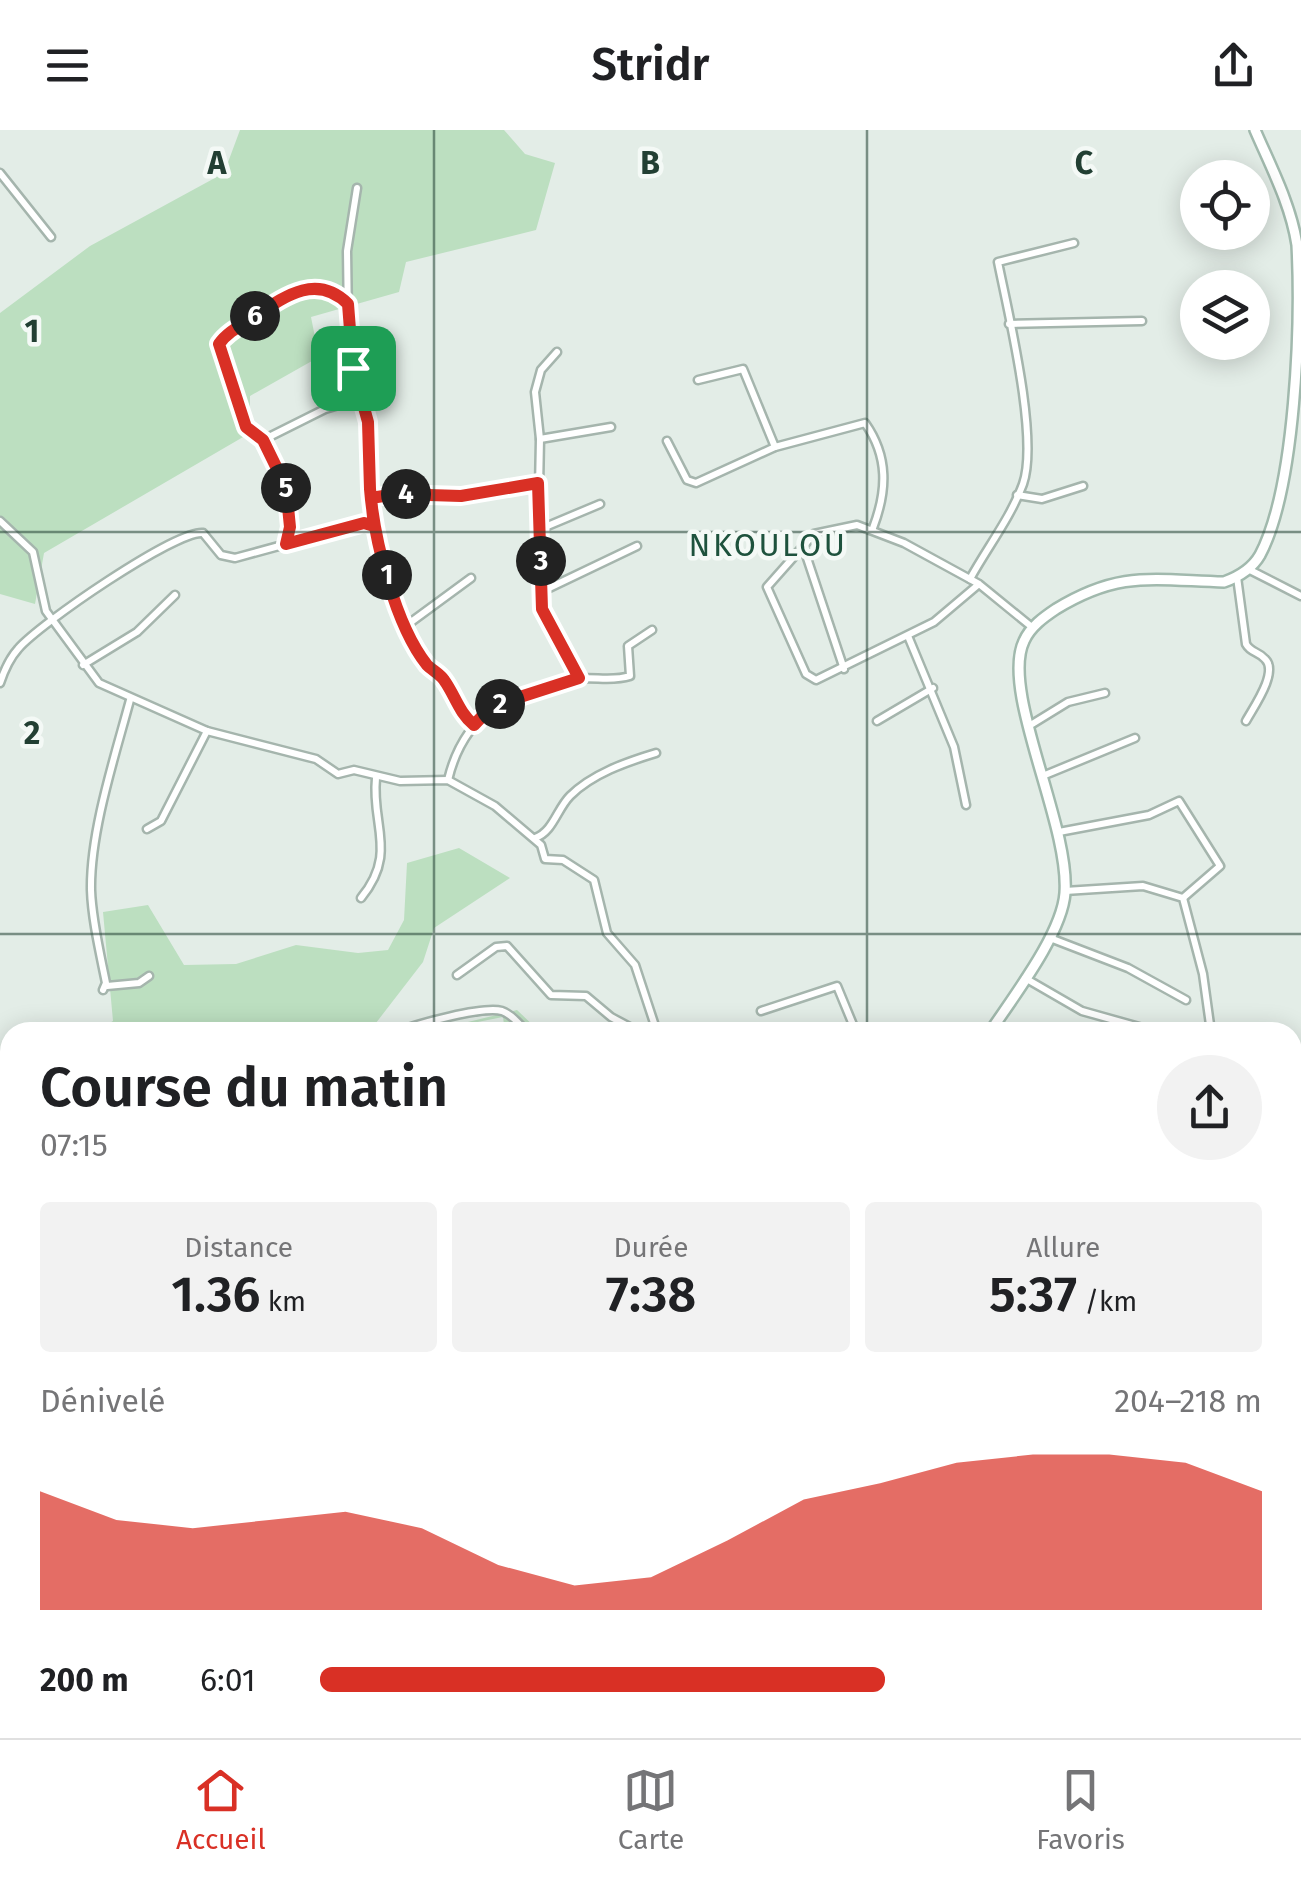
<!DOCTYPE html>
<html lang="fr">
<head>
<meta charset="utf-8">
<style>
  :root { --surface:#fff; --page:#f2f2f2; --text:#202124; --muted:#757577; --line:#e0e0e0; --accent:#d93025 }
  body { margin:0; font-family:"Fira Sans",sans-serif; background:var(--page); color:var(--text); height:100vh; display:flex; flex-direction:column; font-size:38px; white-space:nowrap }
  * { box-sizing:border-box; margin:0 }
  p { font-size:32px; color:var(--muted) }
  .icon { flex:none; width:55px; height:55px; fill:none; stroke:currentColor; stroke-width:2; stroke-linecap:round; stroke-linejoin:round }
  .map { position:relative; flex:1; overflow:hidden }
  .sheet { position:absolute; left:0px; top:892px; width:1302px; height:718px; display:flex; flex-direction:column; background:var(--surface); border-radius:30px 30px 0 0; box-shadow:0 5px 25px #0003 }
  .sheet>* { flex:none }
  .tools { position:absolute; left:1180px; top:30px; display:grid; gap:20px }
  .tools a { display:grid; place-items:center; width:90px; height:90px; border-radius:50%; background:var(--surface); box-shadow:0 5px 25px #0003; font-size:50px }
  .pin { position:absolute; display:grid; place-items:center; width:85px; height:85px; color:#fff; margin:-42px; border-radius:20px; box-shadow:0 5px 15px #0006 }
  .km { position:absolute; width:50px; height:50px; margin:-25px; border-radius:50%; background:#222; color:#fff; font-size:28px; line-height:50px; text-align:center }
  .round { display:grid; place-items:center; flex:none; width:105px; height:105px; border-radius:52px; background:var(--page) }
  .headline { display:flex; align-items:center; justify-content:space-between; height:170px; padding:0 40px }
  h1 { font-size:55px; font-weight:600; line-height:75px }
  .figures { display:grid; grid-template-columns:repeat(3,1fr); gap:15px; height:170px; padding:10px 40px }
  .figures div { display:grid; align-content:center; border-radius:10px; background:var(--page); text-align:center }
  .figures b { font-size:50px; font-weight:600 }
  .figures small { font-size:28px; font-weight:400 }
  .figures p { font-size:28px }
  .chart { height:280px; padding:20px 40px }
  .chart p { display:flex; justify-content:space-between }
  .chart svg { width:100%; height:180px; margin-top:10px; fill:var(--accent); opacity:.7 }
  ul { padding:0 40px; list-style:none; font-size:32px }
  li { display:grid; grid-template-columns:160px 120px 1fr; align-items:center; height:75px }
  li i { height:25px; border-radius:12px; background:var(--accent) }
  header { display:flex; justify-content:space-between; align-items:center; height:130px; padding:0 40px; background:var(--surface); font-size:45px; font-weight:600 }
  .menu { display:flex; justify-content:space-around; align-items:center; height:140px; border-top:2px solid var(--line); background:var(--surface); font-size:28px; color:var(--muted) }
  .menu a { display:grid; justify-items:center; gap:5px }
  .menu .on { color:var(--accent) }
  .map>svg:first-child { display:block }
  .green { fill:#bcdfc0 }
  .lines { fill:none; stroke-linecap:round; stroke-linejoin:round }
  .street-casing { stroke:#a5b5ad; stroke-width:11 }
  .secondary-casing { stroke:#a1b9ad; stroke-width:14 }
  .street { stroke:#fff; stroke-width:6 }
  .secondary { stroke:#fff; stroke-width:9 }
  .route-casing { stroke:#fff; stroke-width:20 }
  .route { stroke:#d93025; stroke-width:12 }
  .grid { fill:none; stroke:#223f33; stroke-width:2.5; stroke-opacity:0.55 }
  .labels { text-anchor:middle; dominant-baseline:central; stroke-width:9; stroke-linejoin:round; paint-order:stroke }
  .quarter-label { font-size:32px; letter-spacing:2.5px; fill:#1e523d; stroke:#f4f9f6 }
  .grid-label { font-size:32px; text-anchor:middle; font-weight:bold; fill:#223f33; stroke:#f4f9f6; stroke-width:9; stroke-linejoin:round; paint-order:stroke }
</style>
</head>
<body>
<header><svg class="icon" aria-label="menu" viewBox="0 0 24 24"><path d="M4 6h16M4 12h16M4 18h16"/></svg>Stridr<svg class="icon" aria-label="share" viewBox="0 0 24 24"><path d="M12 15V3M7 8l5-5 5 5M5 13v7h14v-7"/></svg></header>
<div class="map">
<svg width="1301" height="1608" viewBox="0 0 1301 1608">
  <rect width="100%" height="100%" fill="#e3ede7"/>
  <g class="green">
    <path d="M240,0H504L525,24L555,33L536,100L406,132L399,162L311,187L319,227L250,266V303L44,423L35,474L0,464V183L90,116L224,43Z"/>
    <path d="M459,718L510,748L434,798L423,832L369,902H94L113,891L103,782L148,775L184,835L236,834L296,815L358,823L388,820L404,790L407,733Z"/>
    <path d="M517,880L540,902H505L503,887L427,902Z"/>
    <path d="M10,934V1133L0,1130V935Z"/>
    <path d="M457,1600H757L780,1608H437Z"/>
  </g>
  <g class="lines">
    <g class="street-casing">
      <g id="street">
        <path d="M0,43L51,107"/>
        <path d="M357,58L347,121L348,191L353,238L369,292L374,396L399,480L428,536L443,549L474,595"/>
        <path d="M1009,194L1142,191"/>
        <path d="M557,222L541,240L535,262L540,309L538,407L545,460L542,475L579,548"/>
        <path d="M698,250L743,239L775,317"/>
        <path d="M540,309L611,297"/>
        <path d="M263,310L325,279L362,268"/>
        <path d="M667,311L687,350L696,353L775,317L865,293C889,327 887,361 873,398"/>
        <path d="M1017,365L1042,369L1083,356"/>
        <path d="M371,368L396,363L461,366L538,353"/>
        <path d="M0,391L33,422L46,481L99,553L207,601L316,629L338,644L354,640L400,651L448,650L495,676L541,715L545,729L563,730L594,750L607,803L635,835L657,902"/>
        <path d="M538,400L600,374"/>
        <path d="M287,412L286,357L263,310L246,297L219,214L295,160L330,162L348,174"/>
        <path d="M803,416L844,539"/>
        <path d="M1248,439L1301,466"/>
        <path d="M1237,447L1246,514C1251,523 1258,521 1265,529C1279,542 1253,578 1246,591"/>
        <path d="M970,449C987,418 1011,387 1023,354C1039,309 1008,182 998,132L1074,113"/>
        <path d="M979,454L934,492L816,550L806,544L767,457L814,404L857,395L904,413L979,454L1033,498"/>
        <path d="M545,460L637,416"/>
        <path d="M407,495L471,448"/>
        <path d="M908,506L954,617L966,675"/>
        <path d="M83,535L137,502L175,465"/>
        <path d="M0,553C4,541 9,529 18,519C39,494 176,400 203,403L221,425L235,428L363,393L373,396"/>
        <path d="M877,591L933,558"/>
        <path d="M1029,596L1068,572L1105,563"/>
        <path d="M1045,645L1135,608"/>
        <path d="M448,650C464,583 510,559 575,549C593,546 611,552 630,546L628,516L652,500"/>
        <path d="M147,699L161,691L207,601"/>
        <path d="M1059,702L1149,685L1179,671L1220,736L1183,768"/>
        <path d="M535,708C553,702 557,679 570,666C592,644 626,632 656,623"/>
        <path d="M1065,761L1143,756L1183,768L1203,844L1211,902"/>
        <path d="M361,768C398,723 371,695 376,648"/>
        <path d="M1050,808L1128,838L1186,870"/>
        <path d="M457,845L496,817L507,816L551,865L586,866L611,887L639,902"/>
        <path d="M1025,848L1082,881L1157,902"/>
        <path d="M107,856L139,853L149,846"/>
        <path d="M103,860L106,853C100,823 92,790 91,760C90,702 115,626 130,570"/>
        <path d="M761,881L837,856L856,902"/>
        <path d="M397,902C417,894 482,876 502,881C512,885 520,894 526,902"/>
        <path d="M1292,975L1301,980"/>
        <path d="M0,1142L10,1141"/>
        <path d="M0,1461L10,1446"/>
        <path d="M0,1554L10,1559"/>
        <path d="M12,1600L16,1608"/>
        <path d="M122,1600L126,1608"/>
        <path d="M359,1600L381,1608"/>
        <path d="M696,1603L697,1600"/>
        <path d="M217,1608L218,1600"/>
        <path d="M590,1608L594,1600"/>
      </g>
    </g>
    <g class="secondary-casing">
      <g id="secondary">
        <path d="M990,902C1013,867 1062,804 1065,763C1070,694 1000,561 1024,511C1030,497 1044,487 1056,479C1120,440 1153,450 1224,452C1238,447 1252,439 1260,425C1296,357 1301,192 1297,115C1291,75 1271,37 1255,0"/>
        <path d="M1292,1435L1301,1434"/>
        <path d="M962,1600L969,1608"/>
        <path d="M295,1608L303,1600"/>
      </g>
    </g>
    <use href="#street" class="street"/>
    <use href="#secondary" class="secondary"/>
  </g>
  <g class="lines">
    <g class="route-casing">
      <path id="route" d="M353,238L368,292L370,359C374,409 395,495 427,535C432,540 440,544 444,550C455,565 459,583 474,595L492,576L579,548L542,479L538,353L461,366L396,364L371,368L374,396L364,393L286,414L290,397L286,357L263,310L246,297L219,214C228,201 244,194 257,185C285,166 317,143 348,174L353,238"/>
    </g>
    <use href="#route" class="route"/>
  </g>
  <path class="grid" d="M434,0V902M867,0V902M0,402H1301M0,804H1301M0,1206H10M1292,1206H1301M434,1600V1608M867,1600V1608"/>
  <g class="labels">
    <g class="quarter-label">
      <text x="768" y="415">NKOULOU</text>
    </g>
  </g>
  <g class="grid-label">
    <text x="217" y="44">A</text>
    <text x="650" y="44">B</text>
    <text x="1084" y="44">C</text>
    <text x="32" y="212">1</text>
    <text x="32" y="614">2</text>
  </g>
</svg>
<div class="tools">
<a><svg class="icon" aria-label="locate" viewBox="0 0 24 24"><circle cx="12" cy="12" r="6"/><path d="M12 2v4M12 18v4M2 12h4M18 12h4"/></svg></a>
<a><svg class="icon" aria-label="layers" viewBox="0 0 24 24"><path d="M12 4l9 5-9 5-9-5zM3 14l9 5 9-5"/></svg></a>
</div>
<div class="pin" style="left:353px;top:238px;background:#1e9e55"><svg class="icon" aria-label="arrive" viewBox="0 0 24 24"><path d="M6 21V4h12l-3 4 3 4H6"/></svg></div>
<b class="km" style="left:387px;top:445px">1</b>
<b class="km" style="left:500px;top:574px">2</b>
<b class="km" style="left:541px;top:431px">3</b>
<b class="km" style="left:406px;top:364px">4</b>
<b class="km" style="left:286px;top:358px">5</b>
<b class="km" style="left:255px;top:186px">6</b>
<section class="sheet">
<div class="headline"><div><h1>Course du matin</h1><p>07:15</p></div><a class="round"><svg class="icon" aria-label="share" viewBox="0 0 24 24"><path d="M12 15V3M7 8l5-5 5 5M5 13v7h14v-7"/></svg></a></div>
<div class="figures">
<div><p>Distance</p><b>1.36<small> km</small></b></div>
<div><p>Durée</p><b>7:38</b></div>
<div><p>Allure</p><b>5:37<small> /km</small></b></div>
</div>
<div class="chart"><p><span>Dénivelé</span>204–218 m</p>
<svg viewBox="0 0 160 44" preserveAspectRatio="none"><path d="M0 44V15L10 22L20 24L30 22L40 20L50 24L60 33L70 38L80 36L90 27L100 17L110 13L120 8L130 6L140 6L150 8L160 15V44z"/></svg>
</div>
<ul>
<li><b>200 m</b>6:01<i style="width:60%"></i></li>
</ul>
</section>
</div>
<nav class="menu">
<a class="on"><svg class="icon" aria-label="home" viewBox="0 0 24 24"><path d="M3 11l9-7 9 7M6 9v11h12V9"/></svg>Accueil</a>
<a><svg class="icon" aria-label="map" viewBox="0 0 24 24"><path d="M3 6l6-2 6 2 6-2v14l-6 2-6-2-6 2zM9 4v14M15 6v14"/></svg>Carte</a>
<a><svg class="icon" aria-label="saved" viewBox="0 0 24 24"><path d="M7 4h10v16l-5-4-5 4z"/></svg>Favoris</a>
</nav>
</body>
</html>
